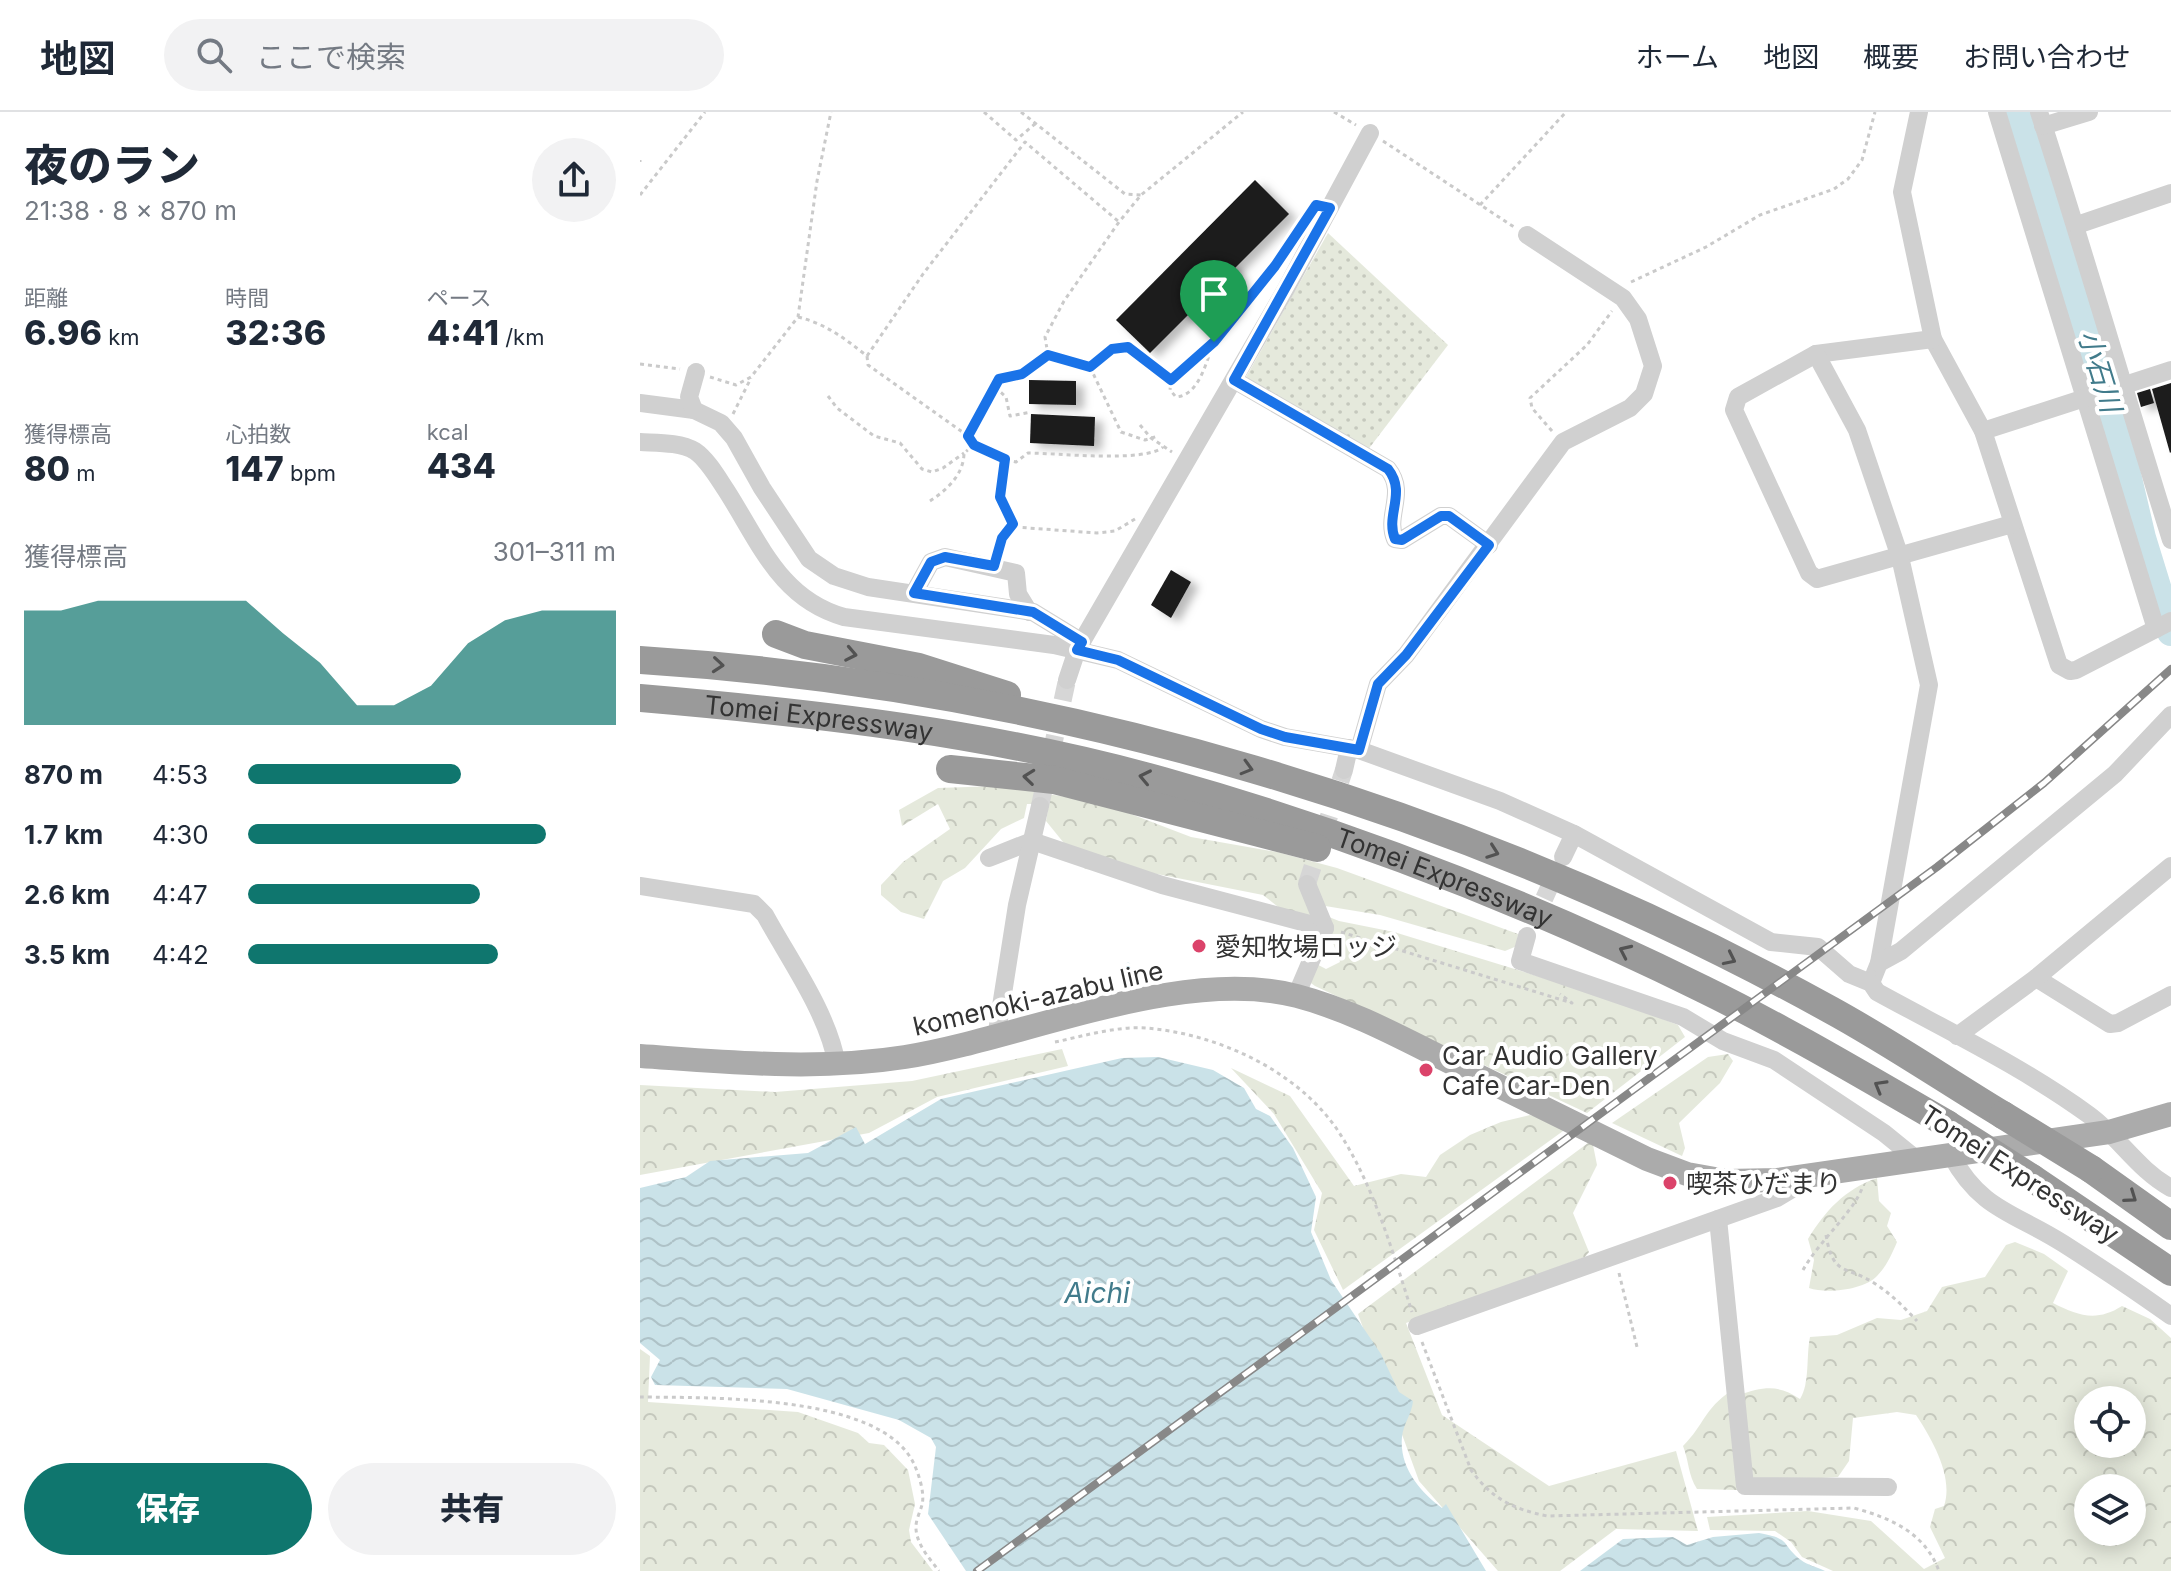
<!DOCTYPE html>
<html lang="ja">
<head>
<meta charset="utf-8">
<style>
  :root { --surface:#fff; --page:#f2f2f3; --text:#1f2937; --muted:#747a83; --line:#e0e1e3; --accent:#0f766e }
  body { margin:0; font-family:Inter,"Noto Sans JP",sans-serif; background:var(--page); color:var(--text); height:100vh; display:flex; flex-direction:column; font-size:30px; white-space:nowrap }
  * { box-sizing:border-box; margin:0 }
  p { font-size:26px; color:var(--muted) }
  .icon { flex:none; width:44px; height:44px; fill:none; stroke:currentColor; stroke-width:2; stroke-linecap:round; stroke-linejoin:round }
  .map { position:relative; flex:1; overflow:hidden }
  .drawer { display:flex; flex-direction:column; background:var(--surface); width:640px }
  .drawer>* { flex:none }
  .buttons { position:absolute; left:1434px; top:1274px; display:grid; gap:16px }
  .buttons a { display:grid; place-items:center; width:72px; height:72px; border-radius:50%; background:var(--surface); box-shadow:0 4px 20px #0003; font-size:40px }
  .pin { position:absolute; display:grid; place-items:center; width:68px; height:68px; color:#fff; margin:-82px -34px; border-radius:50% 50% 50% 0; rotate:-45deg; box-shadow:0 0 8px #0007 }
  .pin .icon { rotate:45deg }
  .round { display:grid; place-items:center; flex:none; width:84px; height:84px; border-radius:42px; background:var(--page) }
  .summary { display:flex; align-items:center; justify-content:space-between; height:136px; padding:0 24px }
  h1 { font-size:44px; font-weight:800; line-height:60px }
  .stats { display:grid; grid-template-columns:repeat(3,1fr); gap:12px; height:136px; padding:8px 24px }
  .stats div { display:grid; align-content:center }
  .stats b { font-size:34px; font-weight:800 }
  .stats small { font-size:22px; font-weight:400 }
  .stats p { font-size:22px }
  .chart { height:224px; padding:16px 24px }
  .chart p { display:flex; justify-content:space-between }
  .chart svg { width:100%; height:144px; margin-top:8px; fill:var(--accent); opacity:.7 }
  .primary-button { display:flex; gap:16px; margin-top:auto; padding:16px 24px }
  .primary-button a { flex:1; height:92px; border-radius:48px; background:var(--accent); color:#fff; font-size:32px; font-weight:800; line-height:92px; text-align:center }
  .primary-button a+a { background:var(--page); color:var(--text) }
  ul { padding:0 24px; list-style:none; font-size:26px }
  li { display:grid; grid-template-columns:128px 96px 1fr; align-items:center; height:60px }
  li i { height:20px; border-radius:10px; background:var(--accent) }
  header { display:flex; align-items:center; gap:48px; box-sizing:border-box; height:112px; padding:0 40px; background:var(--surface); border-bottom:2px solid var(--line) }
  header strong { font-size:38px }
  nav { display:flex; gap:44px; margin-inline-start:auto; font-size:28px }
  .search { width:560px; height:72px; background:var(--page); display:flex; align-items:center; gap:20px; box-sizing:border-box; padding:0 28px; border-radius:44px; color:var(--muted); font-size:30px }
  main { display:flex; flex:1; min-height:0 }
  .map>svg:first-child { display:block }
  .forest { fill:url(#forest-crowns); fill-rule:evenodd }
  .park { fill:url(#park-dots) }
  .water { fill:url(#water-waves) }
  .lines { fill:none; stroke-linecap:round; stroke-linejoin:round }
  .stream { stroke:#cae2e8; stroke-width:5 }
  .river { stroke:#cae2e8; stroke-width:28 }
  .building { fill:#1a1a1a; filter:url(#shadow) }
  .minor-tunnel { stroke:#d6d6d6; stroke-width:18; stroke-dasharray:18 9; stroke-linecap:butt }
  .path { stroke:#cacaca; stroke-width:3; stroke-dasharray:4 4; stroke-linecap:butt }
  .minor { stroke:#d0d0d0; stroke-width:18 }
  .major { stroke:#ababab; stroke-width:24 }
  .highway { stroke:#9a9a9a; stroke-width:28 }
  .rail-casing { stroke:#888; stroke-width:8 }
  .rail { stroke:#fff; stroke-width:5; stroke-dasharray:15; stroke-linecap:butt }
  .highway-bridge { stroke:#9a9a9a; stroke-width:28 }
  .oneway { stroke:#525252 }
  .route-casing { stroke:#fff; stroke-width:16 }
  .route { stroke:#1a73e8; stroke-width:10 }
  .poi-dot { fill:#db436a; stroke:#fff; stroke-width:3 }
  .labels { text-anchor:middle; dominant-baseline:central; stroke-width:8; stroke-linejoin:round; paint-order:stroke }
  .street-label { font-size:26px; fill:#333; stroke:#fff }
  .poi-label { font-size:26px; fill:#333; stroke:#fff; text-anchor:start }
  .water-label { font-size:28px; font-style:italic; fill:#417b8b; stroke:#fff }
</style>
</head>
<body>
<header>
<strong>地図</strong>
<div class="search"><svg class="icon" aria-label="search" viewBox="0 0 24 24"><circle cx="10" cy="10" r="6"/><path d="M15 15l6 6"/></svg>ここで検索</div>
<nav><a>ホーム</a><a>地図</a><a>概要</a><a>お問い合わせ</a></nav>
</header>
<main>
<section class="drawer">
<div class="summary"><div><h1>夜のラン</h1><p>21:38 · 8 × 870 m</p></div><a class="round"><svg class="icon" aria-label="share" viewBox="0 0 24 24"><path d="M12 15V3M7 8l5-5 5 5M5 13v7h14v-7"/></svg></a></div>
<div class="stats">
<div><p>距離</p><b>6.96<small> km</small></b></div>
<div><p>時間</p><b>32:36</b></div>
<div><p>ペース</p><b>4:41<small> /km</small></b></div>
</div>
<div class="stats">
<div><p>獲得標高</p><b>80<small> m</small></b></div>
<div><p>心拍数</p><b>147<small> bpm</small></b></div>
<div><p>kcal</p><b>434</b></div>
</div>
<div class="chart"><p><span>獲得標高</span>301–311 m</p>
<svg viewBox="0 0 160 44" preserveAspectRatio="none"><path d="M0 44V9L10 9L20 6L30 6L40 6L50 6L60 6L70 16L80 25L90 38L100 38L110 32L120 19L130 12L140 9L150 9L160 9V44z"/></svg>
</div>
<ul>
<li><b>870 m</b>4:53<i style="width:58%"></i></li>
<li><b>1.7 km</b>4:30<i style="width:81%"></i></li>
<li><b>2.6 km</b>4:47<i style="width:63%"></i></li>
<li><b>3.5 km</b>4:42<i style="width:68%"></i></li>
</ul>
<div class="primary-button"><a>保存</a><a>共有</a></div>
</section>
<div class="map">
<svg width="1531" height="1459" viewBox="0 0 1531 1459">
  <defs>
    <pattern id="forest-crowns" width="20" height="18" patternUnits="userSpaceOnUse" patternTransform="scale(2)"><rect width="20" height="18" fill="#e5e9dc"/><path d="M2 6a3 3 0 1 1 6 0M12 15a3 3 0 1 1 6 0" fill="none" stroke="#c5c8bd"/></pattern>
    <pattern id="park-dots" width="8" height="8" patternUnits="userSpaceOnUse" patternTransform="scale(2)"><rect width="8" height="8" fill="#e5e9dc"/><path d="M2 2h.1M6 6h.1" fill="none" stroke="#c5c8bd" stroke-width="1.8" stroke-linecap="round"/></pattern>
    <pattern id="water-waves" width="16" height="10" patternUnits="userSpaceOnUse" patternTransform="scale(2)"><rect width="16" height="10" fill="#cae2e8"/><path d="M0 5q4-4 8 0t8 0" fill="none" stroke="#aec2c7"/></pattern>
    <filter id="shadow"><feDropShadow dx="8" dy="4.5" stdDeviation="4" flood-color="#0004"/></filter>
  </defs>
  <rect width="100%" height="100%" fill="#fff"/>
  <g class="forest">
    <path d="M358,674L439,687L483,699L551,725L637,740L697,756L878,822L877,834L865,839L740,803L667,791L674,799L699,809L754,820L972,887L1038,913L1045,925L947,1001L675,874L657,861L663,845L686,857L700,850L694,833L667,806L642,798L623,783L517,762L445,757L406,709L409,692H387L384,706L361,717L325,756L303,769L284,807L261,800L241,783V773L263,750L310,717L298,692L262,714L259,698L298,676Z"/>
    <path d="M422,937L428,954L297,985L229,1021L0,1063V973L135,980L272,969Z"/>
    <path d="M1088,942L1093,949L1080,971L1039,1011L1045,1036L1042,1044L972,1011L1068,945Z"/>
    <path d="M591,956L650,984L714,1074L761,1062L786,1065L800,1043L830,1023L861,1010L890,1003L930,1014L703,1178L674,1118L682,1081L634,1002Z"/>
    <path d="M952,1028L957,1053L933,1101L949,1140L945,1145L766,1211L802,1303L909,1374L1036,1339L1058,1419L976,1417L920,1459H858L779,1369L718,1202Z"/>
    <path d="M1237,1066L1239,1089L1251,1101L1247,1114L1257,1130C1252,1142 1246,1155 1237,1164C1224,1178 1186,1182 1169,1176L1174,1148L1168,1127C1185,1099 1205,1077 1237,1066Z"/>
    <path d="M1375,1130L1404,1142L1428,1159L1413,1191C1438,1204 1457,1210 1482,1194L1510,1207L1531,1226V1459H1193L1162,1445L1151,1430L1135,1419L1070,1418L1067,1405L1168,1399L1231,1409L1284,1457L1305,1446L1290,1415L1295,1397L1304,1394C1314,1365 1292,1327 1276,1303L1257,1300L1213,1306L1209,1349L1198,1365L1117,1370L1107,1362L1099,1283C1123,1275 1138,1272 1160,1287C1170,1272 1166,1244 1170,1225L1197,1223L1237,1206L1261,1208L1287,1199L1302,1175L1345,1165L1366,1133ZM1448,1288H1492V1332H1448ZM1448,1376H1492V1420H1448Z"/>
    <path d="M0,1237L10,1244L8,1290L158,1300L218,1321L229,1331L244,1333L268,1358L275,1392L269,1418L271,1430L293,1459H0Z"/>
    <path d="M1092,1278L1097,1378L1057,1377C1048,1363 1049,1349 1043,1334C1065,1312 1063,1298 1092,1278Z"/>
  </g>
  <path class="park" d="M688,121L808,233L727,339L606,265Z"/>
  <g class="water">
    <path d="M518,945L573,958L604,976L616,997L630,1004L653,1036L676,1085L671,1120L691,1168L741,1242L759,1280L773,1289C772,1302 763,1312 762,1325C759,1355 780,1380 802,1396L806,1392L846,1459H326L288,1402L296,1335L291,1326L259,1308L147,1277L15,1273L11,1265L20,1248L0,1231V1076L46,1065L70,1049L168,1041L216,1015L225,1032L301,987L482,946Z"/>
    <path d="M1119,1421C1153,1427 1140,1432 1161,1448C1167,1453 1177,1455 1185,1459H940L983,1427L1033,1425L1047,1433L1073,1425Z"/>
  </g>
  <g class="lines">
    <path class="stream" d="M488,853L495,871"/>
    <path class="river" d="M1379,0L1471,294L1502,426L1531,520"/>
  </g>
  <g class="building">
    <path d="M615,68L649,102L510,241L476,208Z"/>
    <path d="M389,268L436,269V293L389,292Z"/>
    <path d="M1531,271V340L1530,341L1512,277Z"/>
    <path d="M1510,277L1514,291L1501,295L1497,281Z"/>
    <path d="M391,302L455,305L454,334L390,331Z"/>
    <path d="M531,458L551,470L531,506L511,493Z"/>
  </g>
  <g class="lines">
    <g class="minor-tunnel">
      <path d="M400,694L427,568"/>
      <path d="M667,772L704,658"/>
      <path d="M893,811L919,754"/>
    </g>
    <g class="path">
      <path d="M344,0L376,28L396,11"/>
      <path d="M381,0L485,82L501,83"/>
      <path d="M694,0L716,13"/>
      <path d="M743,29L874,115"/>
      <path d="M0,48V50"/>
      <path d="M0,83L65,0"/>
      <path d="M840,93L926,0"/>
      <path d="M991,170L1066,135L1120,103L1194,77L1208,67L1222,48L1235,0"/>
      <path d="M158,205C186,212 204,226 227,244L228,253L328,324"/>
      <path d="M574,230C566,249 560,283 536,285L530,278L531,268L574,230L650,130"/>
      <path d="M408,243L450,255L472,237L488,235L531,268"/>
      <path d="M227,244L283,162L385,30L478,109"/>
      <path d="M0,252L40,257"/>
      <path d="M450,255L481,320L505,328L518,324"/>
      <path d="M70,265L96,273L111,265L158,205L177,69L191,0"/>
      <path d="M355,275L366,285L370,304L391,300"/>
      <path d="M188,284L197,296L234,324L260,331L282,357L292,360L303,356L324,341"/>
      <path d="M93,302L111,266"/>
      <path d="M500,313L511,326L532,340"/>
      <path d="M912,319L892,296L890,286L947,233L972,199"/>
      <path d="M366,348L376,350L388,341C417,341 505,351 523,335"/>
      <path d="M290,389C307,378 324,362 324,341L334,333"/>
      <path d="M495,407L475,419L457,421L375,415L360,385L365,347L334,333L328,324L359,267L382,262L408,243L405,225L424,189L479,110L501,83L603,0"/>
      <path d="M357,438L373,412"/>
      <path d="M701,820L932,891L920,882"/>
      <path d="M415,930C444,924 476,914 506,916C579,922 662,960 702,1025C735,1078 753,1141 772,1200"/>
      <path d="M1186,1123C1193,1165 1206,1153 1234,1171C1250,1181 1264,1195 1277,1209"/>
      <path d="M1163,1158C1179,1129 1214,1100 1223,1074"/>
      <path d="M979,1161L997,1235"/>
      <path d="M782,1230L831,1358C852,1387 873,1397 907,1404L1214,1396C1251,1406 1285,1421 1299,1459"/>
      <path d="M0,1285C67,1286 241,1281 274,1352C279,1363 285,1381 282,1393C280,1400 275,1410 276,1417C277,1433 290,1447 299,1459"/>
    </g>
    <g class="minor">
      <path d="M1279,0L1262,80L1293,227L1343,319L1419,553L1430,559L1436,558L1531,509"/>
      <path d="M1357,0L1516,517"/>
      <path d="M1399,0C1445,142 1486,285 1531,428"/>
      <path d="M1403,14L1449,0"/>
      <path d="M1437,113L1531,81"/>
      <path d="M1293,227L1176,242L1098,285L1094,298L1169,461L1177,467L1372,412"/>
      <path d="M1176,242L1217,318L1260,445L1289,573L1239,851L1231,871"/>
      <path d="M594,268L748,357C767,381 745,403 755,427L762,428L801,404H809L849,433"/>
      <path d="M0,291L54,298L81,311L94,326L122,376L169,447L194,464L228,475L393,500L442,530"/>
      <path d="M54,298L49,285L56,260"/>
      <path d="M1343,319L1531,258"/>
      <path d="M0,330C17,331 40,330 55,339C67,347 78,366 86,378C120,431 140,487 204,505L414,533L478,548L621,617L645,625L719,638L860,689L934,722L1131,830L1178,835L1209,862L1231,871L1237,880C1308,919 1383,955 1449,1003C1479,1025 1498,1058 1531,1076"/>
      <path d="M274,481L291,450L305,445L376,461L378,482L389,500"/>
      <path d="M427,568L437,538L646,177L730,21"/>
      <path d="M719,638L738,572L766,543L923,330L990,296L1004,282L1013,254L998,207L983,186L887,123"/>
      <path d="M704,658L709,636"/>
      <path d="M923,745L934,722"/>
      <path d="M349,746L392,729L522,773L685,816"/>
      <path d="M667,772L685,816"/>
      <path d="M0,774L114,792L125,803C150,849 188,901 197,953"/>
      <path d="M887,824L880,849L1043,905L1083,929L1134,948L1244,1021L1276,1047"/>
      <path d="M1239,851L1261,839L1475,662L1531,603"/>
      <path d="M1396,866L1470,912L1478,911L1531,883"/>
      <path d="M656,884L685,816"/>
      <path d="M1317,924L1396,866L1531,754"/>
      <path d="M356,926L377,793L400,694"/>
      <path d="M1311,1043C1341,1099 1376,1101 1424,1132C1460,1155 1496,1179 1531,1204"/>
      <path d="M1078,1107L1105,1374L1248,1375"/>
      <path d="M777,1214L1137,1086L1172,1065"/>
    </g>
    <path class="major" d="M0,944C88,950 177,959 265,945C383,926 540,854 657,884C711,898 762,926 812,951C877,983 942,1015 1007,1047L1047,1062L1086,1069L1138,1068L1469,1020L1531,1002"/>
    <g class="highway">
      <path d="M136,522L165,533L279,555L367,583"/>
      <path d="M0,548C412,574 827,697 1189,897C1248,929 1305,968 1363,1003"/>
      <path id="s1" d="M0,586C175,601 353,621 523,669C709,721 891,792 1063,877C1147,918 1227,966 1307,1012"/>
      <path d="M310,657L414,668L677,736"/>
      <path d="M1451,1057L1531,1114"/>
      <path d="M1392,1066L1531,1160"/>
    </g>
    <g class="rail-casing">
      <path id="rail" d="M337,1459L1297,755L1404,671L1531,557"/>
    </g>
    <use href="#rail" class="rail"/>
    <g class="highway-bridge">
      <path d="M1363,1003L1451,1057"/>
      <path d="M1307,1012L1392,1066"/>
    </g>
  </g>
  <defs><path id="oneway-chevron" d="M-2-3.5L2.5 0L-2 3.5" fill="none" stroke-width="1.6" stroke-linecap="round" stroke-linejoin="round" transform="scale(2)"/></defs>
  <g class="oneway">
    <use href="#oneway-chevron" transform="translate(211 542) rotate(11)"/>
    <use href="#oneway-chevron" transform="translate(78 553) rotate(5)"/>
    <use href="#oneway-chevron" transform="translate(607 656) rotate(16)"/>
    <use href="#oneway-chevron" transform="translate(389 665) rotate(-174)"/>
    <use href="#oneway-chevron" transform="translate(505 665) rotate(-168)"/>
    <use href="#oneway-chevron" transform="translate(853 740) rotate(20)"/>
    <use href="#oneway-chevron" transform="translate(985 839) rotate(-155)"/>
    <use href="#oneway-chevron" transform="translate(1090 847) rotate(26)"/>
    <use href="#oneway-chevron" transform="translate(1240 974) rotate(-150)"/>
    <use href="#oneway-chevron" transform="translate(1491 1085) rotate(35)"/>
  </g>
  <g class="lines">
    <g class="route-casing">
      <path id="route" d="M676,93L690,96L594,268L748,357C767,381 745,403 755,427L762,428L801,404H809L849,433L766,543L738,572L719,638L645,625L621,617L478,548L437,538L442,530L393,500L274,481L291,450L305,445L354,454L362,426L373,412L360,385L365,347L334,333L328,324L359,267L382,262L408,243L450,255L472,237L488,235L531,268L574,230L635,154Z"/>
    </g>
    <use href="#route" class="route"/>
  </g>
  <g class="poi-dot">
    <circle cx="559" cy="834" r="8"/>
    <circle cx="786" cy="958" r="8"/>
    <circle cx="1030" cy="1071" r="8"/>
  </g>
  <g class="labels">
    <g class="street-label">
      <text stroke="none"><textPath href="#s1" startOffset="180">Tomei Expressway</textPath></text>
      <text stroke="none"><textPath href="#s1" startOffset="828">Tomei Expressway</textPath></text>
      <text transform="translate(398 886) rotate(-13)">komenoki-azabu line</text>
      <text transform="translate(1380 1062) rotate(33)">Tomei Expressway</text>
    </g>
    <g class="poi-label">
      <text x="575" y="834">愛知牧場ロッジ</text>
      <text x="802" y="943">Car Audio Gallery<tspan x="802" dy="30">Cafe Car-Den</tspan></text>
      <text x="1046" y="1071">喫茶ひだまり</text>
    </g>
    <g class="water-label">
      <text transform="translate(1460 259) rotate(73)">小石川</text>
      <text x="457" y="1181">Aichi</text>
    </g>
  </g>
</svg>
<div class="buttons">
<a><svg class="icon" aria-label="locate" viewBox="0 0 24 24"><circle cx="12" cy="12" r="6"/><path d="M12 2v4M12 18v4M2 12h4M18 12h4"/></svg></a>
<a><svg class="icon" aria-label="layers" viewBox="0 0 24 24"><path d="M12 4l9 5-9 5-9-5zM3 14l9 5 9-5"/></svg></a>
</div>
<div class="pin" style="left:574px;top:230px;background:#1e9e55"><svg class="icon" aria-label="arrive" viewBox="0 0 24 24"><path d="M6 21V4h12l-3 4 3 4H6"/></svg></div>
</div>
</main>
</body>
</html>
